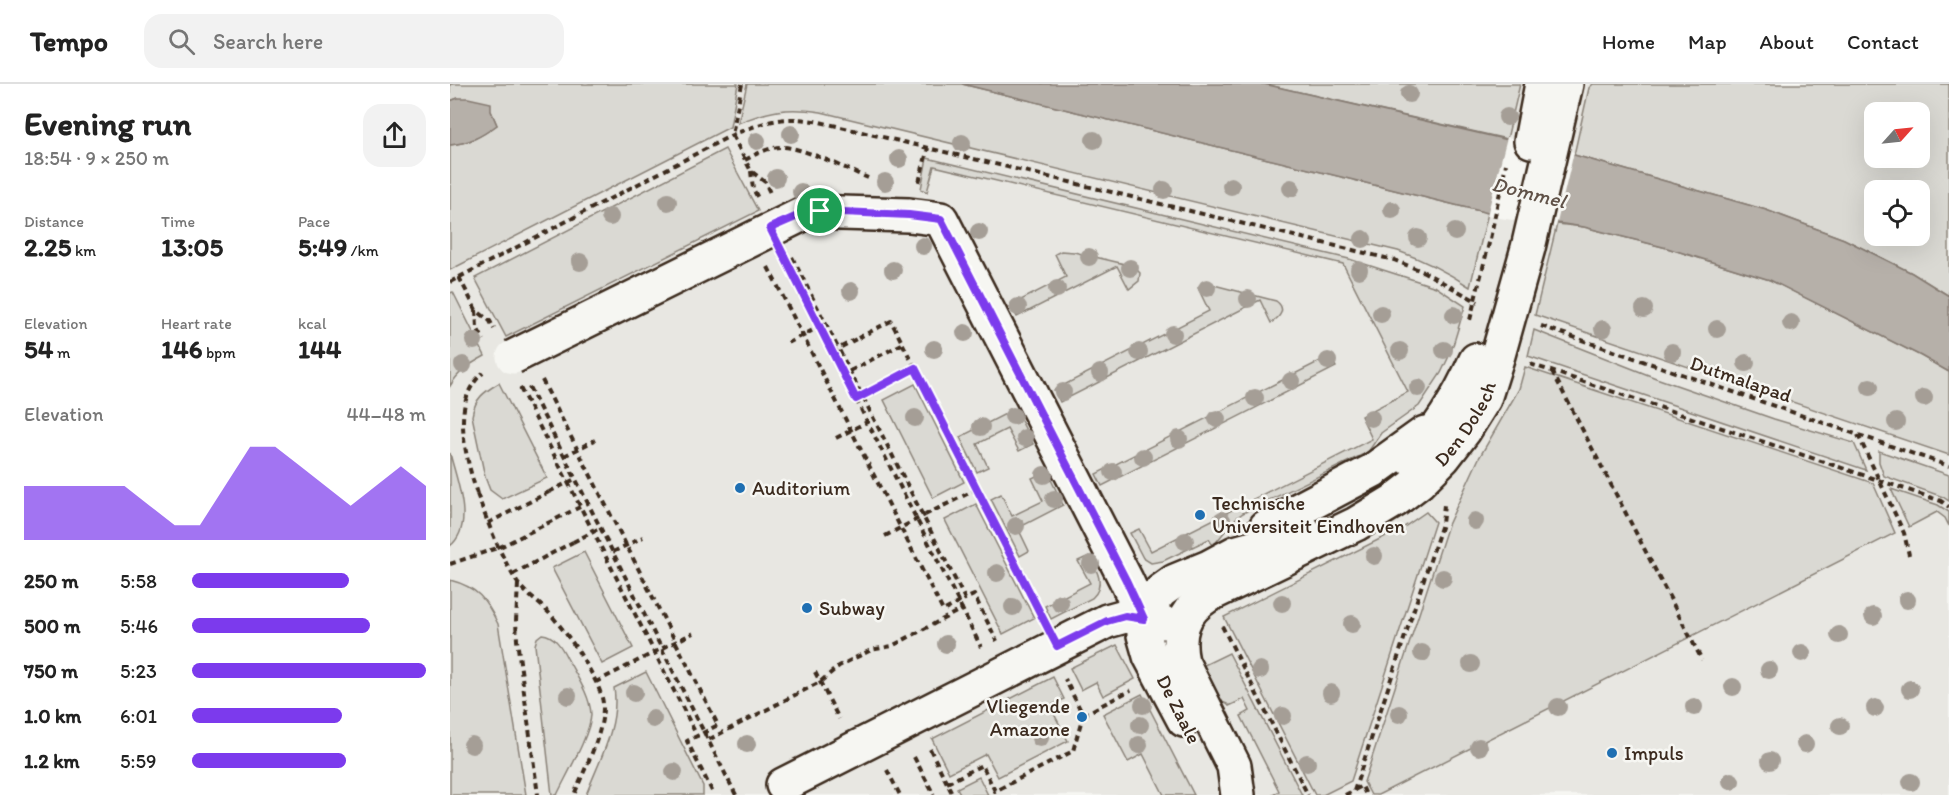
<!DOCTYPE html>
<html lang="en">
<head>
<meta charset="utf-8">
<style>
  :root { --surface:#fff; --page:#f2f2f2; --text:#222; --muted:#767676; --line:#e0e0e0; --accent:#7c3aed }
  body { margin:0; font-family:Itim,sans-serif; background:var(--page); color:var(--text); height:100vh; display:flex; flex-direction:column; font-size:22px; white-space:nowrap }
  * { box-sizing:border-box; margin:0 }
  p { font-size:20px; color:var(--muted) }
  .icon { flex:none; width:33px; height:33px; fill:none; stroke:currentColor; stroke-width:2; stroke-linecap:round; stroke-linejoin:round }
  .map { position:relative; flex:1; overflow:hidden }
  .sheet { display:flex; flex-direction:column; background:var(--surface); width:450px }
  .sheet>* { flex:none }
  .needle { width:39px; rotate:63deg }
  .tools { position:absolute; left:1414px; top:18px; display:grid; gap:12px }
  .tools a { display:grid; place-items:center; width:66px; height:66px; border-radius:12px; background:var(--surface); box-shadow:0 6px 24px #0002; font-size:30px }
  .pin { position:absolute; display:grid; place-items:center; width:51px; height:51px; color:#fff; margin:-26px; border:3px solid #fff; border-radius:50%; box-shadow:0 2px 6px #0007 }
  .round { display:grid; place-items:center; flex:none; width:63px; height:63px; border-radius:18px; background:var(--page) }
  .summary { display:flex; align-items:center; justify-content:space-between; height:102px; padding:0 24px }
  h1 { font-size:33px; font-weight:700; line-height:45px }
  .figures { display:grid; grid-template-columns:repeat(3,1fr); gap:9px; height:102px; padding:6px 24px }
  .figures div { display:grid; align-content:center }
  .figures b { font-size:26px; font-weight:700 }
  .figures small { font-size:16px; font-weight:400 }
  .figures p { font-size:16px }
  .chart { height:168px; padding:12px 24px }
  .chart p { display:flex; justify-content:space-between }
  .chart svg { width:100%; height:108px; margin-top:6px; fill:var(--accent); opacity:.7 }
  ul { padding:0 24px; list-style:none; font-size:20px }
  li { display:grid; grid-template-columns:96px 72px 1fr; align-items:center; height:45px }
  li i { height:15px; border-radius:8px; background:var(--accent) }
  header { display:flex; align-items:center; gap:36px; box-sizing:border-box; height:84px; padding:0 30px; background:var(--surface); border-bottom:2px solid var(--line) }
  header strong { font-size:28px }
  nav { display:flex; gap:33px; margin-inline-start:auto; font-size:21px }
  .search { width:420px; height:54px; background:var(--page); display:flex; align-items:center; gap:15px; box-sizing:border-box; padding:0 21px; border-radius:18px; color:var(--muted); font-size:22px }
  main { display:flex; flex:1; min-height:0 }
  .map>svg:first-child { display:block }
  .built { fill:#e8e7e2; fill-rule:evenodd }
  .green { fill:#dad9d3; stroke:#8a8278; stroke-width:1.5; fill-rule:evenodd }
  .water { fill:#b6b0a9; stroke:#857a71; stroke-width:1.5 }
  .pier { fill:#f6f6f2 }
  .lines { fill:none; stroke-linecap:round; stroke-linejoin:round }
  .minor-casing { stroke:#3b2a1e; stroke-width:38 }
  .path { stroke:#3b2a1e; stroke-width:4; stroke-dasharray:6 4.5; stroke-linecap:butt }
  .minor { stroke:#f6f6f2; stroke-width:33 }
  .minor-bridge-casing { stroke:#3b2a1e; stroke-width:38; stroke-linecap:butt }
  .path-bridge { stroke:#3b2a1e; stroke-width:4; stroke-dasharray:6 4.5; stroke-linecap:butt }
  .minor-bridge { stroke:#f6f6f2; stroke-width:33 }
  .tree { fill:#a59e96 }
  .route-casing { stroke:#fff; stroke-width:12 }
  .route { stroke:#7c3aed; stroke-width:8 }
  .poi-dot { fill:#1f6fb2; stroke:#f6f6f2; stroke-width:2 }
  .labels { text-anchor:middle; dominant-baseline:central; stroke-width:5; stroke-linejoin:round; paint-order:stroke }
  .street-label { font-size:20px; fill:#3b2a1e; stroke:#f6f6f2 }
  .poi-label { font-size:20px; fill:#3b2a1e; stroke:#f6f6f2; text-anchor:start }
  .water-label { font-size:21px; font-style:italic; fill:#605248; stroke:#f6f6f2 }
</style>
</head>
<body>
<header>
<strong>Tempo</strong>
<div class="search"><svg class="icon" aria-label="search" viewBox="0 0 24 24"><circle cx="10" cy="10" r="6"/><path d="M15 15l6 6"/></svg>Search here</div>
<nav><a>Home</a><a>Map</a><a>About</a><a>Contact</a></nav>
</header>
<main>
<section class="sheet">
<div class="summary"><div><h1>Evening run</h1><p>18:54 · 9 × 250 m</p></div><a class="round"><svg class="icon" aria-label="share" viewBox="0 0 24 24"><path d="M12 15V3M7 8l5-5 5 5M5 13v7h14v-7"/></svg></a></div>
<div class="figures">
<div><p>Distance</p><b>2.25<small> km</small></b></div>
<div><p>Time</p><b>13:05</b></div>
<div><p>Pace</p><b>5:49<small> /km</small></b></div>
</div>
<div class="figures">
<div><p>Elevation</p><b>54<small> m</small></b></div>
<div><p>Heart rate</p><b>146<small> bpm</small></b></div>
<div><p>kcal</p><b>144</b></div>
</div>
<div class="chart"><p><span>Elevation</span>44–48 m</p>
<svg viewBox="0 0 160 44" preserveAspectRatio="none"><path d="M0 44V22L10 22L20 22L30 22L40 22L50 30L60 38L70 38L80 22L90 6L100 6L110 14L120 22L130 30L140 22L150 14L160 22V44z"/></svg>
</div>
<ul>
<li><b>250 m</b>5:58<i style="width:67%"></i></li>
<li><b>500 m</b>5:46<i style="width:76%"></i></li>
<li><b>750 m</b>5:23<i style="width:100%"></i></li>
<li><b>1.0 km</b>6:01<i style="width:64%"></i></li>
<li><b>1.2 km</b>5:59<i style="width:66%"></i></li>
</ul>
</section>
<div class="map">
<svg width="1499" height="711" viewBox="0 0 1499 711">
  <rect width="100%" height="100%" fill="#f6f6f2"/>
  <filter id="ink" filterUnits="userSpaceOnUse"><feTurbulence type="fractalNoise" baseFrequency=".0167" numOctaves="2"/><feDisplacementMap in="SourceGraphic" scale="12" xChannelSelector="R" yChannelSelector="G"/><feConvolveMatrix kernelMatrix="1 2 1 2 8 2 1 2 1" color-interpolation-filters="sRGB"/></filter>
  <g filter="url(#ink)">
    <path class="built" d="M0,0H1499V711H0ZM1425,28H1470V74H1425ZM1425,106H1470V152H1425Z"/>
    <g class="green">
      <path d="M0,0H288L280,43L0,186V61C19,59 31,53 47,41L41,27L8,14L0,17Z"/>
      <path d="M297,0H512L1038,129L1020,203C997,188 974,176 948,167L371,28C337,23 320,26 288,39Z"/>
      <path d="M814,0H1070L1057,55Z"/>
      <path d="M1143,0H1499V212L1462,189L1394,155L1316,126L1124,71L1139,4ZM1425,28H1470V74H1425ZM1425,106H1470V152H1425Z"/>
      <path d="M275,65L308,127L56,253L25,194Z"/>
      <path d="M477,74L899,175L986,203L1015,222L1001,268L991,289L969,322L931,349L918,368L793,429L785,435L763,462L759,455L713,477L701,479L693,474L680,449L689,445L701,467L922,355L911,332L958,308L893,180L484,82L477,108L471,105Z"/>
      <path d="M1107,140L1134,143L1217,164L1320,196L1471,272L1499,288V371L1085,231Z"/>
      <path d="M611,167L624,168L683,182L690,189L689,197L679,205L667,182L567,233L561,221L616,193L605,170Z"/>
      <path d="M760,200L826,217C837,225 830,233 821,239L810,216L610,318L604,306L759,227L748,204Z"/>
      <path d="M3,208L35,272C20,280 9,287 0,302V209Z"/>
      <path d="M1084,246L1206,294L1324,335L1404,359L1416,386L1078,272Z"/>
      <path d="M880,272L886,283L652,402L646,390Z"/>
      <path d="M1075,283L1423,399L1445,449L928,711H921L914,698L998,441L1029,374L1069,305Z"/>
      <path d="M49,299L97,394L52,415L40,406L35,393L22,332C25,314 34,308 49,299Z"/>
      <path d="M465,300L514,398L483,414L434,316Z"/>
      <path d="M565,325L583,360L569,367L557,345L527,360L538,383L527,388L510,353Z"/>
      <path d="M1429,367L1499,391V417L1493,413L1434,392L1429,378Z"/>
      <path d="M0,369C6,396 26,441 0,462Z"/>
      <path d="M597,387L613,421L568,444L579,467L570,472L541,415L551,410L562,432L593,417L582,394Z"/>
      <path d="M1441,405L1488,421L1499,428V442L1495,434L1487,428L1459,443Z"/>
      <path d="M526,420L584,534L553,550L495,436Z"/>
      <path d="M976,428L985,438L901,697L873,711H865L774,533L954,443Z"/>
      <path d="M134,468L183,564L152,580L102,484Z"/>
      <path d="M639,472C647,486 656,501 642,514L601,535L595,522L640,499L628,477Z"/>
      <path d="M0,496C27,503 36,515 48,540L76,711H0Z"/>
      <path d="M92,550C105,551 112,564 117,574C126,591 140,611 141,630C141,649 116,692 107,711H102L85,561L87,554Z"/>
      <path d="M667,561L685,595L653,612L646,598L631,606L620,584Z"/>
      <path d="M779,569L852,711H823L829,707L791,632L800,627L794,615L779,622L777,620L767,616L750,583Z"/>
      <path d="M196,588L253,702V711H136C149,677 170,641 164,604Z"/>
      <path d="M603,593L614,615L600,622L618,657L548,693L536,670L499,689L482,655Z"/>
      <path d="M692,610L744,711H714L693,670L678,678L653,630Z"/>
      <path d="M529,693L538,711H511L507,704Z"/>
    </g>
    <g class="water">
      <path d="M512,0H814L1124,71L1316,126L1394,155L1462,189L1499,212V288L1471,272L1320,196L1217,164L1134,143L1038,129Z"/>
      <path d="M8,14H18L41,19V27L47,41C31,53 19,59 0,61V17Z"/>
    </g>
    <path class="pier" d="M1057,53L1124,68L1106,143L1037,132Z"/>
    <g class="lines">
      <g class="minor-casing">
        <g id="minor">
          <path d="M1081,57L1092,0"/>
          <path d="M459,131L491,135L676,496L694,535V551L700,572L734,636"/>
          <path d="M961,375C990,347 1010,312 1026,276"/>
          <path d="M816,443L922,387L975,349"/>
          <path d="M694,535L701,519L711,507L725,497L759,483L785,469L817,460L852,444"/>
          <path d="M333,701L657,537L675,532L712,538"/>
          <path id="s1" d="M788,711L784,682L732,578C726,550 732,528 757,512L906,440L944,417L969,398L994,373L1014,347L1034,315L1048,271L1078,164L1116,0"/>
        </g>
      </g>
      <g class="path">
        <path d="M292,0L282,51L301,87L315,98L320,109"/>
        <path d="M295,76C306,70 317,64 330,63C352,62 396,85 418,94"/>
        <path d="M301,87L303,105L308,114"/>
        <path d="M469,98L478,64"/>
        <path d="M342,173L515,515L524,511L547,557"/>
        <path d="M318,183L493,527L515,515"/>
        <path d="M9,193L26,226L40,237L44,245"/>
        <path d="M0,198L282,51C317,37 332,31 370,38L944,176L974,188L1028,218"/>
        <path d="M26,226L27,244L34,256"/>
        <path d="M1020,236L1040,155L1056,80"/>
        <path d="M1091,242L1499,382"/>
        <path d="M408,254L441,237L592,532"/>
        <path d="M1080,280L1491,417L1499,423"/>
        <path d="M400,287L452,260"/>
        <path d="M1102,287L1252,576"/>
        <path d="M92,296L268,641L247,652"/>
        <path d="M433,301L465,284"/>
        <path d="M70,304L247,652L237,657L264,711"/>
        <path d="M1408,351L1454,449L1459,471"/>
        <path d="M27,410C38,439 50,471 67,498C75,510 90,519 100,530C115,546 152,598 153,620C154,650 135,683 124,711"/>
        <path d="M475,431L527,405"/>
        <path d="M38,439L99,408"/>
        <path d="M0,480L50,463L130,423"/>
        <path d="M63,490L123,458"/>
        <path d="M68,500L66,537L67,556L88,711"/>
        <path d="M772,542L858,711"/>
        <path d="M365,588L389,635"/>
        <path d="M146,598L203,569"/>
        <path d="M633,631L681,606"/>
        <path d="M480,665L503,711"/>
        <path d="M464,673L484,711"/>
        <path d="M437,686L450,711"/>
        <path d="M497,699L532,681L545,707L623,667L633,631L615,595"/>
        <path d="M904,707L992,440L994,421"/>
        <path d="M286,711L258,656L370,598L389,582L421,566L442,562L512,525L531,563"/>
        <path d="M895,711L912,702L916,711"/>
      </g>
      <use href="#minor" class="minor"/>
      <g class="minor-bridge-casing">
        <path id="minor-bridge" d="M63,273L357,128L459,131"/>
      </g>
      <g class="path-bridge">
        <path d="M335,175L512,525"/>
        <path d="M338,259L369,243"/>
        <path d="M382,268L408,254"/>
        <path d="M79,303L258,656"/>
        <path d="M406,315L433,301"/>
        <path d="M386,354L417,338"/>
        <path d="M114,372L145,356"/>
        <path d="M99,408L125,395"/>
        <path d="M27,410C15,370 0,317 33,289"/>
        <path d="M435,452L475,431"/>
        <path d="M123,458L150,444"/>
        <path d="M163,468L193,453"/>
        <path d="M203,569L243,549"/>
      </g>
      <use href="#minor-bridge" class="minor-bridge"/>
    </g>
    <g class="tree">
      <circle cx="959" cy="10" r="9"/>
      <circle cx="1057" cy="33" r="9"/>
      <circle cx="341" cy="50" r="9"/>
      <circle cx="644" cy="56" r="9"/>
      <circle cx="307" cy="57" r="9"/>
      <circle cx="512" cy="59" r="9"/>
      <circle cx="449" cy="75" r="9"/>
      <circle cx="326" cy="94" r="9"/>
      <circle cx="435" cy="98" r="9"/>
      <circle cx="781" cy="102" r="9"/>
      <circle cx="841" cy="104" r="9"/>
      <circle cx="714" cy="106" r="9"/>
      <circle cx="351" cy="108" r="9"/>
      <circle cx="218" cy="118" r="9"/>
      <circle cx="942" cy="126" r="9"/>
      <circle cx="160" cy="133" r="9"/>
      <circle cx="529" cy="148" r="9"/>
      <circle cx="1005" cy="148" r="9"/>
      <circle cx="968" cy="154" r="9"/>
      <circle cx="913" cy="155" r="9"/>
      <circle cx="473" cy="162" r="9"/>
      <circle cx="639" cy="173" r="9"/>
      <circle cx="130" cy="178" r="9"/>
      <circle cx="680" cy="184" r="9"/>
      <circle cx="443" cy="186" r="9"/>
      <circle cx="909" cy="186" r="9"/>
      <circle cx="757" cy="204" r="9"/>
      <circle cx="607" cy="205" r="9"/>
      <circle cx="401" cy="207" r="9"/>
      <circle cx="798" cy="215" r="9"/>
      <circle cx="568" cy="223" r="9"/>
      <circle cx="1194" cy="225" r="9"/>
      <circle cx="931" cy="230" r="9"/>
      <circle cx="1004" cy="231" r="9"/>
      <circle cx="1341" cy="239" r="9"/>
      <circle cx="1153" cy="245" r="9"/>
      <circle cx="1267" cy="245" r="9"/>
      <circle cx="515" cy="249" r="9"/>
      <circle cx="723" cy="250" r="9"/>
      <circle cx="24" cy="257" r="9"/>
      <circle cx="484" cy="265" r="9"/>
      <circle cx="994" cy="266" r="9"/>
      <circle cx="950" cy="267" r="9"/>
      <circle cx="689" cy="268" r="9"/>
      <circle cx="1222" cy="268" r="9"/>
      <circle cx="878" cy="277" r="9"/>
      <circle cx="1296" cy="279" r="9"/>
      <circle cx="13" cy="281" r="9"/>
      <circle cx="650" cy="289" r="9"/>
      <circle cx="841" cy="297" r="9"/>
      <circle cx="1420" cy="303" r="9"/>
      <circle cx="968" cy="304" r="9"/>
      <circle cx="613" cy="308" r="9"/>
      <circle cx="805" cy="314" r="9"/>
      <circle cx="1474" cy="314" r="9"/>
      <circle cx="563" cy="332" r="9"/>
      <circle cx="465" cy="334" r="9"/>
      <circle cx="921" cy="334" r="9"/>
      <circle cx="767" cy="335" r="9"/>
      <circle cx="1446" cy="338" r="9"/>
      <circle cx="531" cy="343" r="9"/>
      <circle cx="575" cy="354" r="9"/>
      <circle cx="729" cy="355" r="9"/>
      <circle cx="693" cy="373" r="9"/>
      <circle cx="663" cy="388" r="9"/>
      <circle cx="594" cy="391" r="9"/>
      <circle cx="604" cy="415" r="9"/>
      <circle cx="772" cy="436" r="9"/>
      <circle cx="1025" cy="437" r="9"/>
      <circle cx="566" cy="442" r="9"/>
      <circle cx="735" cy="457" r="9"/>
      <circle cx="924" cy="472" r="9"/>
      <circle cx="641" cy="480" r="9"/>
      <circle cx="547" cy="489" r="9"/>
      <circle cx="993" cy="494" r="9"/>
      <circle cx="1457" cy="516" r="9"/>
      <circle cx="610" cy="519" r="9"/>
      <circle cx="832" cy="519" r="9"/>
      <circle cx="563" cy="523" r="9"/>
      <circle cx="1423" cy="532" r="9"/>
      <circle cx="902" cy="540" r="9"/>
      <circle cx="1389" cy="551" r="9"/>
      <circle cx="496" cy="560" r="9"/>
      <circle cx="972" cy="569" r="9"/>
      <circle cx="1352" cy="569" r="9"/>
      <circle cx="1021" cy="580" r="9"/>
      <circle cx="810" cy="586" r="9"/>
      <circle cx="1319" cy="586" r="9"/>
      <circle cx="1283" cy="603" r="9"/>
      <circle cx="1460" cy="605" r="9"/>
      <circle cx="184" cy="609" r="9"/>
      <circle cx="881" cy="609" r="9"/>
      <circle cx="118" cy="612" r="9"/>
      <circle cx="693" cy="621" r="9"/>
      <circle cx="1108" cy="623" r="9"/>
      <circle cx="1244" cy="623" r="9"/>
      <circle cx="1425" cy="624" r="9"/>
      <circle cx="949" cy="630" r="9"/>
      <circle cx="833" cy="632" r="9"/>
      <circle cx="203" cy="635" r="9"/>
      <circle cx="690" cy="641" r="9"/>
      <circle cx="1390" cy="642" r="9"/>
      <circle cx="590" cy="654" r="9"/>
      <circle cx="297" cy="660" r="9"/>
      <circle cx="1355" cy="660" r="9"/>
      <circle cx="22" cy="661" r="9"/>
      <circle cx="689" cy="661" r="9"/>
      <circle cx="1029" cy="663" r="9"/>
      <circle cx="1320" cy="677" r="9"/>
      <circle cx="857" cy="679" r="9"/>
      <circle cx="224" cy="688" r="9"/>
      <circle cx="1281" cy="697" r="9"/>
      <circle cx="1461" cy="698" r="9"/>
    </g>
  </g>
  <g class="lines" filter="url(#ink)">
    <g class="route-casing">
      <path id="route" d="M370,127L459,131L491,135L676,496L694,535L675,532L657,537L607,562L465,284L406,315L320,144L357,128Z"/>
    </g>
    <use href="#route" class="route"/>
  </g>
  <g class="poi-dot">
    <circle cx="290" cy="404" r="6"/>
    <circle cx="750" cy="431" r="6"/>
    <circle cx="357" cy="524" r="6"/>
    <circle cx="632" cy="633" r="6"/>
    <circle cx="1162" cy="669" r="6"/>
  </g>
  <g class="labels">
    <g class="street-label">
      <text transform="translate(1291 295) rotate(19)">Dutmalapad</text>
      <text stroke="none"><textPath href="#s1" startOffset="538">Den Dolech</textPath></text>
      <text transform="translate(729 625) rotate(63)">De Zaale</text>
    </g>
    <g class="poi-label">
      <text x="302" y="404">Auditorium</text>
      <text x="762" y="419">Technische<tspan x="762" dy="23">Universiteit Eindhoven</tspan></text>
      <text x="369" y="524">Subway</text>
      <text x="620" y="622" text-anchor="end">Vliegende<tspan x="620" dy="23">Amazone</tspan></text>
      <text x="1174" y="669">Impuls</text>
    </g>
    <g class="water-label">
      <text transform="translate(1079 108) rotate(14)">Dommel</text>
    </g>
  </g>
</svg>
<div class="tools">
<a><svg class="needle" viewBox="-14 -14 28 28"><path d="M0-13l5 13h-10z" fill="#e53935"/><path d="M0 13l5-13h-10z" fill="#767676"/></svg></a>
<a><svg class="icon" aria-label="locate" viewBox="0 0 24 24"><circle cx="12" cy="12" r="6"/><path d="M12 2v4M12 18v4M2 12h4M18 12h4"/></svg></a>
</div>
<div class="pin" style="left:370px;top:127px;background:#1e9e55"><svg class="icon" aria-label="arrive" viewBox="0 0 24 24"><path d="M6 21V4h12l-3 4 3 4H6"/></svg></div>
</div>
</main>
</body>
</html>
